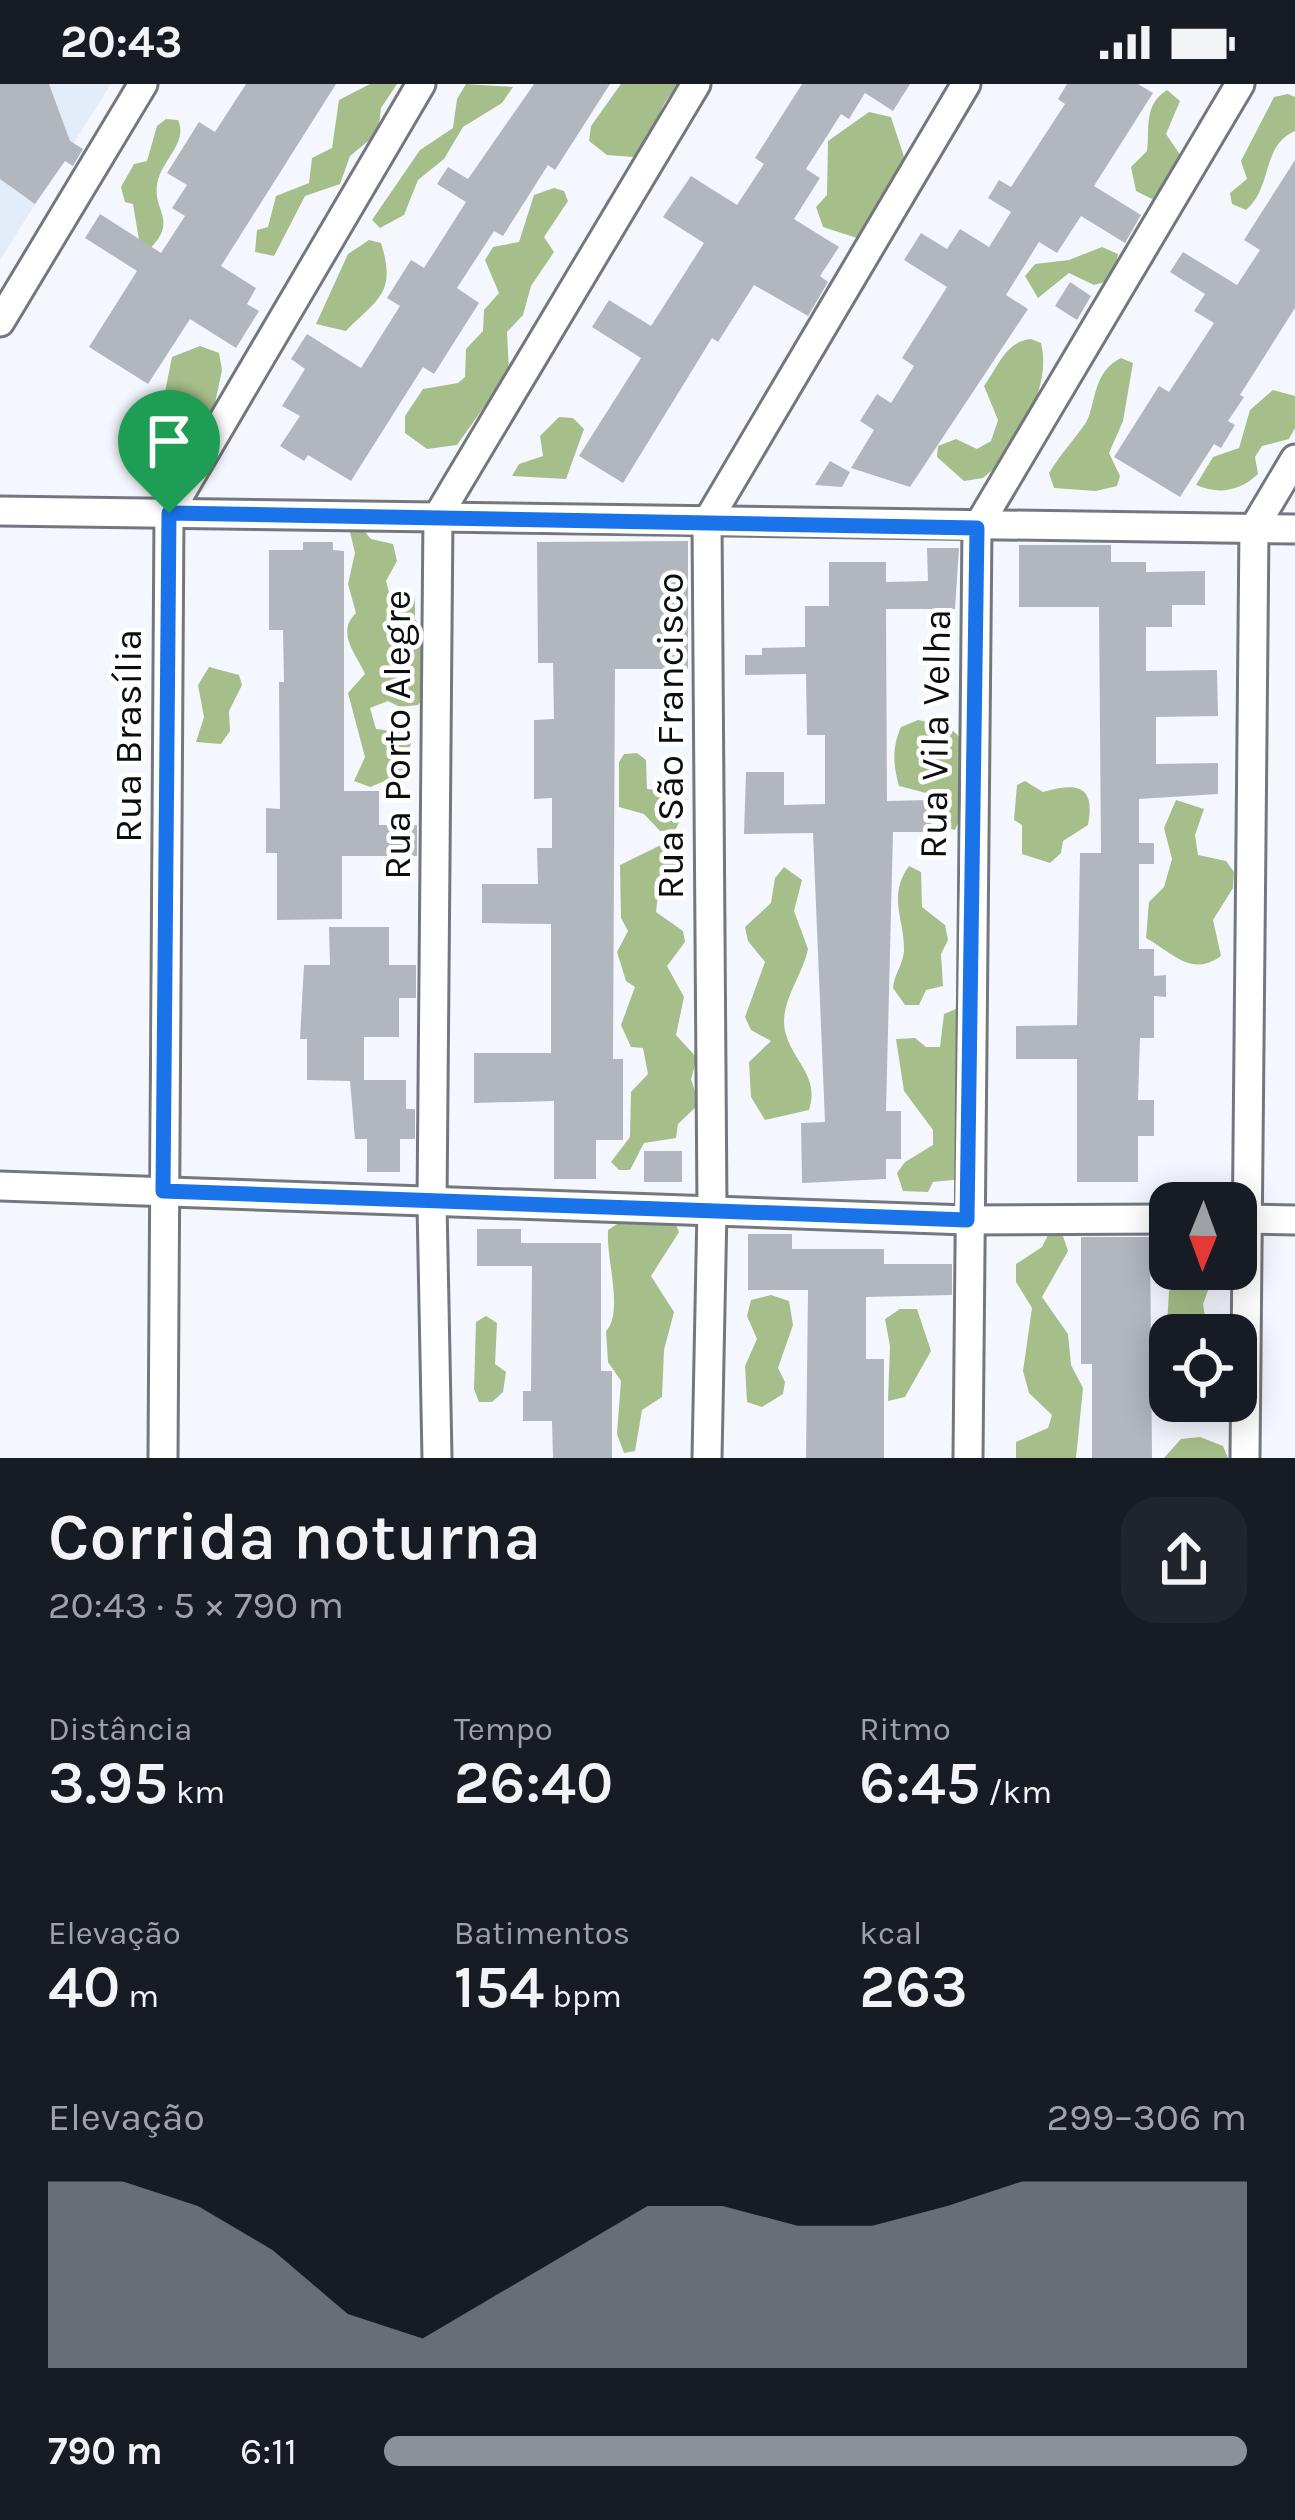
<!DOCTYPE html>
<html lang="pt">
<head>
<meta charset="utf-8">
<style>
  :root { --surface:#171b24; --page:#20242c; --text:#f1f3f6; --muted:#9ea1a6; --accent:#8c9099 }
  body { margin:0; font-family:Karla,sans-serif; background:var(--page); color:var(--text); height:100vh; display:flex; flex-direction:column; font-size:45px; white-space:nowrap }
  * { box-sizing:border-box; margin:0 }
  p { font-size:39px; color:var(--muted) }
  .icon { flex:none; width:66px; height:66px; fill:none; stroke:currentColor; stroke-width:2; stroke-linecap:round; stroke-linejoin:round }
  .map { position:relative; height:1374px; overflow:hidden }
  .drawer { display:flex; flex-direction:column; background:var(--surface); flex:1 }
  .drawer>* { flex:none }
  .needle { width:78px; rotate:181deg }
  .fabs { position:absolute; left:1149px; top:1098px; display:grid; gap:24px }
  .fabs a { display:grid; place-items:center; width:108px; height:108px; border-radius:24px; background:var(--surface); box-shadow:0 6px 30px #0003; font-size:60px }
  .pin { position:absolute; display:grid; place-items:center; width:102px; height:102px; color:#fff; margin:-123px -51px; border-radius:50% 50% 50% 0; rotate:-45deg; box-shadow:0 0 12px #0007 }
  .pin .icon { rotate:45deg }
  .round { display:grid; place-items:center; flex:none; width:126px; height:126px; border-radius:36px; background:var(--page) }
  .summary { display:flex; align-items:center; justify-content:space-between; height:204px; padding:0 48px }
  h1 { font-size:66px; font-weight:600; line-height:90px }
  .stats { display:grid; grid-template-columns:repeat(3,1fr); gap:18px; height:204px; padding:12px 48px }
  .stats div { display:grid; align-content:center }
  .stats b { font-size:60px; font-weight:600 }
  .stats small { font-size:33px; font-weight:400 }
  .stats p { font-size:33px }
  .chart { height:336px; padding:24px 48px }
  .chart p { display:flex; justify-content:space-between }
  .chart svg { width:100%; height:216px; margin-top:12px; fill:var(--accent); opacity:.7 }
  ul { padding:0 48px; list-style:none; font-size:39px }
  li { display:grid; grid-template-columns:192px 144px 1fr; align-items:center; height:90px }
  li i { height:30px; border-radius:15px; background:var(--accent) }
  .status { display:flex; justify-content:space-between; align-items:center; height:84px; padding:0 60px; background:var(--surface); direction:ltr }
  .status svg { height:33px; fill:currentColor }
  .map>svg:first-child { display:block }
  .built { fill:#e3edfa }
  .forest { fill:#a6be8a }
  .building { fill:#b2b7be }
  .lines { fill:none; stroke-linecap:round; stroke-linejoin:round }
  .minor-casing { stroke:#74787e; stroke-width:33 }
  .minor { stroke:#fff; stroke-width:27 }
  .route-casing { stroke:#fff; stroke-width:24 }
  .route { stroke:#1a73e8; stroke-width:15 }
  .labels { text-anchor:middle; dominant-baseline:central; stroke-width:9; stroke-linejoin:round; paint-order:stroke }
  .street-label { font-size:39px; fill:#0b0d0f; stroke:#fff }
</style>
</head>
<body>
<div class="status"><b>20:43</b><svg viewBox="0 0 49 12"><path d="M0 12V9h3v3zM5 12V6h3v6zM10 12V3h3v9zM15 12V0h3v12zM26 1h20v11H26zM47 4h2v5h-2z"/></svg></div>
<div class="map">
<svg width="1295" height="1374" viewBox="0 0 1295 1374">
  <rect width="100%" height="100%" fill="#f4f8fe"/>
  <path class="built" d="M0,0H111L0,176Z"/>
  <g class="forest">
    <path d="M370,0H397L381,24L378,49L350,72L340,100L305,112L274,172L255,168L257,146L268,143L276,112L309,99L312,74L332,64L339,16Z"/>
    <path d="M466,0L513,3L502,19L463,43L444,75L418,96L404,131L380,144L372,136L420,66L453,44L457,15Z"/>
    <path d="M621,0H683C650,21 662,56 633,73L607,71L589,57L591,42Z"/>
    <path d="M1167,6L1180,17L1166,50L1187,81L1158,118L1136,107L1131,83L1147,67C1150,45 1143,21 1167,6Z"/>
    <path d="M1288,10L1295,13V47C1261,61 1273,104 1246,126L1232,120L1230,109L1247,95L1241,77L1274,13Z"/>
    <path d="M869,28L891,33L906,79L860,155L823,143L816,123L827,111L828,57Z"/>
    <path d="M166,35L178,36C188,58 164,74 158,96C150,127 181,135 148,167L139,156L133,120L125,118L121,103L134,80L147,77L157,42Z"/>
    <path d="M554,104L564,107L568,117L544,153L554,168L531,202L523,231L507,248L509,288L457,361L427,365L405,349V332L423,305L458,299L465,293L466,265L483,247L484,226L499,209L485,176L493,163L519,158L534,111Z"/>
    <path d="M369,156L381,159C397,210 377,215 346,247L316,240L348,170Z"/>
    <path d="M1102,163L1118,170L1113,196L1094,201L1069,189L1038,214L1025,192L1035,180L1069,176Z"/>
    <path d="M1031,255L1041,259C1050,297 1029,321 1025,358L983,394L964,397L937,373L938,362L956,355L977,365L991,357L998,336L984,302C998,283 1006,257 1031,255Z"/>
    <path d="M200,262L219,269L222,286L214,324L197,332L176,326L153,352L134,339L140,318L165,308L172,273Z"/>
    <path d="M1121,274L1133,279L1123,337L1109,369L1120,392L1117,402L1096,407L1054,404L1049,389C1060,371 1073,357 1085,340C1096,325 1091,288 1121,274Z"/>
    <path d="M1273,306L1295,312V344L1289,355L1262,362L1255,373L1258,390C1240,407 1219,411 1196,401L1213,373L1239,364L1250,326Z"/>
    <path d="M559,333L573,334L584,345L566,395L512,392L519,380L543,372L540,352Z"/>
    <path d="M359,441L371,455L393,460L397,477L386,497L390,512L415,514V535L428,554L424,613L418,621L400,623L388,617L370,624L376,645L400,648L411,658L405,689L370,703L354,697L365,673L348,609L365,590C357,571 335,549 356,529L348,500L355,469L350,448Z"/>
    <path d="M209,583L239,591L242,601L229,627L230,647L221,660L196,658L204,633L198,601Z"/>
    <path d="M918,636L948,642L969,662L967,718L955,746L941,742L930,710L899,702C893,681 892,663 901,643Z"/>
    <path d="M637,669L646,676L647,705L658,706L670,698L683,701L681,735L675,746L660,747L644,730L619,723V678L624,670Z"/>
    <path d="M1025,697L1043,708C1075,699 1096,699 1088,741L1063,757L1061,769L1050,779L1022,770V741L1014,736L1017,701Z"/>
    <path d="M1176,716L1204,725L1195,751L1198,771L1226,777L1234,788L1233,804L1213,836L1221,872C1191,894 1172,868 1146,854L1149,818L1164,803L1172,775L1164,744Z"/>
    <path d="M667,758L684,772L680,784L660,792L656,828L683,847L685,858L667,882L684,913L676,951L697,974L691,995L699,1020L678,1040L676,1054L644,1059L630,1086H619L611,1078L630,1053L631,1008L648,990L643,964L631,963L621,941L635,903L626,897L617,868L628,847L621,834L620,781Z"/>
    <path d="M909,782L921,788L922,823L945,841L948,856L941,870L943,902L926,906L919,921H905L893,904C894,890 903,881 904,867C905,836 887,812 909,782Z"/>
    <path d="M784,783L802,796L794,827L808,865C803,891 779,919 785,947C793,979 820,991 809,1026L765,1036L751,1013L749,978L771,957L751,946L745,933L765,878L748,857L745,843L771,819L775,794Z"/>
    <path d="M958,924L966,930L962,1095L933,1098L928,1108L903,1107L897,1089L905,1078L933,1061V1046L904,1007L896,955L915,954L926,963H940L944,930Z"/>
    <path d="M631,1131L674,1136L679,1148L651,1192L674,1228L664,1266L662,1313L642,1326L635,1367L624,1369L617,1350L621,1297L608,1278L606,1247C624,1229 606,1175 608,1146Z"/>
    <path d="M1061,1146L1068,1167L1042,1213L1068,1250L1071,1281L1083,1304L1076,1374H1016V1358L1048,1344L1052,1331L1029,1309L1023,1287L1032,1224L1016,1198V1180L1042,1163L1049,1149Z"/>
    <path d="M1191,1185H1216L1203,1220L1205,1233L1215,1239L1235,1233L1236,1251H1189L1185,1241H1167L1169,1207Z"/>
    <path d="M771,1211L789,1217L793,1241L778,1284L785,1298L783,1310L762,1323L747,1318L745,1282L757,1255L747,1232L751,1216Z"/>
    <path d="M900,1225H917L931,1267L905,1313L888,1317L890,1262L885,1235Z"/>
    <path d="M486,1232L497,1239L495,1280L506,1288L503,1308L492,1318H479L474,1305L476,1238Z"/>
    <path d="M1200,1353L1223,1362L1228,1374H1164L1181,1355Z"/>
  </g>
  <g class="building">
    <path d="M0,0H49L70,57L83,65L73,82L65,77L35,120L0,95Z"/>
    <path d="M246,0H336L221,182L256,204L247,220L259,227L236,264L190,235L148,300L89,263L137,187L85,154L100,130L161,169L185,132L172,124L187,101L167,89L199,38L215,48Z"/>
    <path d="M534,0H610L555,86L548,81L503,152L494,147L457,204L479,219L434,290L423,283L351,397L308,371L304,377L280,362L300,332L282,322L305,285L291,275L307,250L361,284L400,222L387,214L411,176L424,184L466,118L437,100L448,83L468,95Z"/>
    <path d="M802,0H910L893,27L865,9L849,35L841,30L806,85L820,94L794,135L839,163L820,192L828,198L808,232L754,201L718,258L712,254L623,399L579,372L641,274L592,243L609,216L651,242L704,159L663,133L691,92L737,121L764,80L755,74Z"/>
    <path d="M1067,0H1138L1153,9L1094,102L1141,131L1125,159L1081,132L1057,169L1039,158L1006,211L1028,225L910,403L851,384L874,346L860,337L877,310L891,319L914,282L902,274L947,203L904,176L921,149L947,165L960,145L989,163L1011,128L988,114L999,96L1011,103L1065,20L1058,15Z"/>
    <path d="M1295,76V224L1240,311L1244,313L1228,337L1235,341L1221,364L1214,360L1180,413L1114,373L1159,302L1169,308L1214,239L1194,227L1205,210L1170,188L1183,168L1237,201L1260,166L1244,156Z"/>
    <path d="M1070,198L1091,212L1077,236L1055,222Z"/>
    <path d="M830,377L850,388L842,403L815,401Z"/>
    <path d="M688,457V585H615L613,975H623V1056H596V1095H554V1017L474,1019V969H551V840L482,839V800H538L537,764H552V714L534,715V636L554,635L553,579H538L537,458Z"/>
    <path d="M303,458H333V466L344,467V707H379V741H417V772H342V835L277,836V769H266V724L280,725L279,598H284L283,546H269V466H303Z"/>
    <path d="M1019,461H1111V478H1146V488L1205,487V521H1172V543H1146V587L1217,586L1218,632L1156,633V680L1218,679V710L1139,715V759H1154V780H1139V865H1154V892L1166,891V913L1154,912V954H1140L1138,1016H1154V1052H1138V1098H1077V975H1016V942L1077,941L1080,769H1101L1099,523H1019Z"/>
    <path d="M927,464H959L955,525H886L887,717L931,716V748H893L886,1027H901V1075H886V1095L802,1099L801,1039L825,1038L813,749L744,750L746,688H784V721L825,720V651H807L806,590L745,591V571H762V564L805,563V522H829V478H886V498L928,497Z"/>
    <path d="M329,843H389V881H416V914H399V953H364V996H406V1025H415V1055H400V1088H367V1055H355L350,997L307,996V955H300L304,881H330Z"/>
    <rect x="644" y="1067" width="38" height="31"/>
    <path d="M477,1145H521V1159H601V1287H612V1374H553L552,1337H523V1307H531L532,1182H477Z"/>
    <path d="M748,1150H792V1165H884V1180H952V1211L866,1213V1275H884V1374H806L808,1206H748Z"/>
    <path d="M1081,1153H1150L1152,1374H1092V1280H1081Z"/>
  </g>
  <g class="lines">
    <g class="minor-casing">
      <g id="minor">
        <path d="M0,238L143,0"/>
        <path d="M0,427L1295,445"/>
        <path d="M0,1102L967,1136L1170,1135"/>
        <path d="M1236,1135L1295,1136"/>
        <path d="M163,1374L169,429L421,0"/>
        <path d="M437,1374L432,1120L438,432L696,0"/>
        <path d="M707,1374L712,1125L707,438L966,0"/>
        <path d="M968,1374L977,444L1240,0"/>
        <path d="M1245,1374L1254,444L1295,375"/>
      </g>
    </g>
    <use href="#minor" class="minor"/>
  </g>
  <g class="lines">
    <g class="route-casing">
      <path id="route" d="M169,429L977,444L967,1136L163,1107Z"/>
    </g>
    <use href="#route" class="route"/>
  </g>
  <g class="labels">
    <g class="street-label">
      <text transform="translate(935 650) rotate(-89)">Rua Vila Velha</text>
      <text transform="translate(397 651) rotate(-90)">Rua Porto Alegre</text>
      <text transform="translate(128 652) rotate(-90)">Rua Brasília</text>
      <text transform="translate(670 652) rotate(-90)">Rua São Francisco</text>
    </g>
  </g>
</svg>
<div class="fabs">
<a><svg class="needle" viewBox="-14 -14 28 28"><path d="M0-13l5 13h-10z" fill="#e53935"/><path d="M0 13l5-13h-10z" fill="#9ea1a6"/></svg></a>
<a><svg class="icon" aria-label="locate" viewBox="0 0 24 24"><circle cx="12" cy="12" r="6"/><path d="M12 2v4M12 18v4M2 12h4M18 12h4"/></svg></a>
</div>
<div class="pin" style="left:169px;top:429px;background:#1e9e55"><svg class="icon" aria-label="arrive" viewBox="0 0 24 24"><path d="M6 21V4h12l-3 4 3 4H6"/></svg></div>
</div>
<section class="drawer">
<div class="summary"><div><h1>Corrida noturna</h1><p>20:43 · 5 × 790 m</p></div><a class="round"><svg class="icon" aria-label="share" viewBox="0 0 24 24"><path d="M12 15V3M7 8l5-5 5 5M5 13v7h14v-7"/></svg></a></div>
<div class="stats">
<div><p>Distância</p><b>3.95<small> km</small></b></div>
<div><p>Tempo</p><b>26:40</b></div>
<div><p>Ritmo</p><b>6:45<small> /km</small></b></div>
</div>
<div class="stats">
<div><p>Elevação</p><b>40<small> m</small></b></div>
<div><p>Batimentos</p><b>154<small> bpm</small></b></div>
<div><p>kcal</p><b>263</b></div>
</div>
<div class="chart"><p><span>Elevação</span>299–306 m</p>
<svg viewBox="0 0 160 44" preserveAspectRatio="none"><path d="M0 44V6L10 6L20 11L30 20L40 33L50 38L60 29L70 20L80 11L90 11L100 15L110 15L120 11L130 6L140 6L150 6L160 6V44z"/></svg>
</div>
<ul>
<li><b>790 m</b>6:11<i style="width:100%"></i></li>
</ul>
</section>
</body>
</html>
